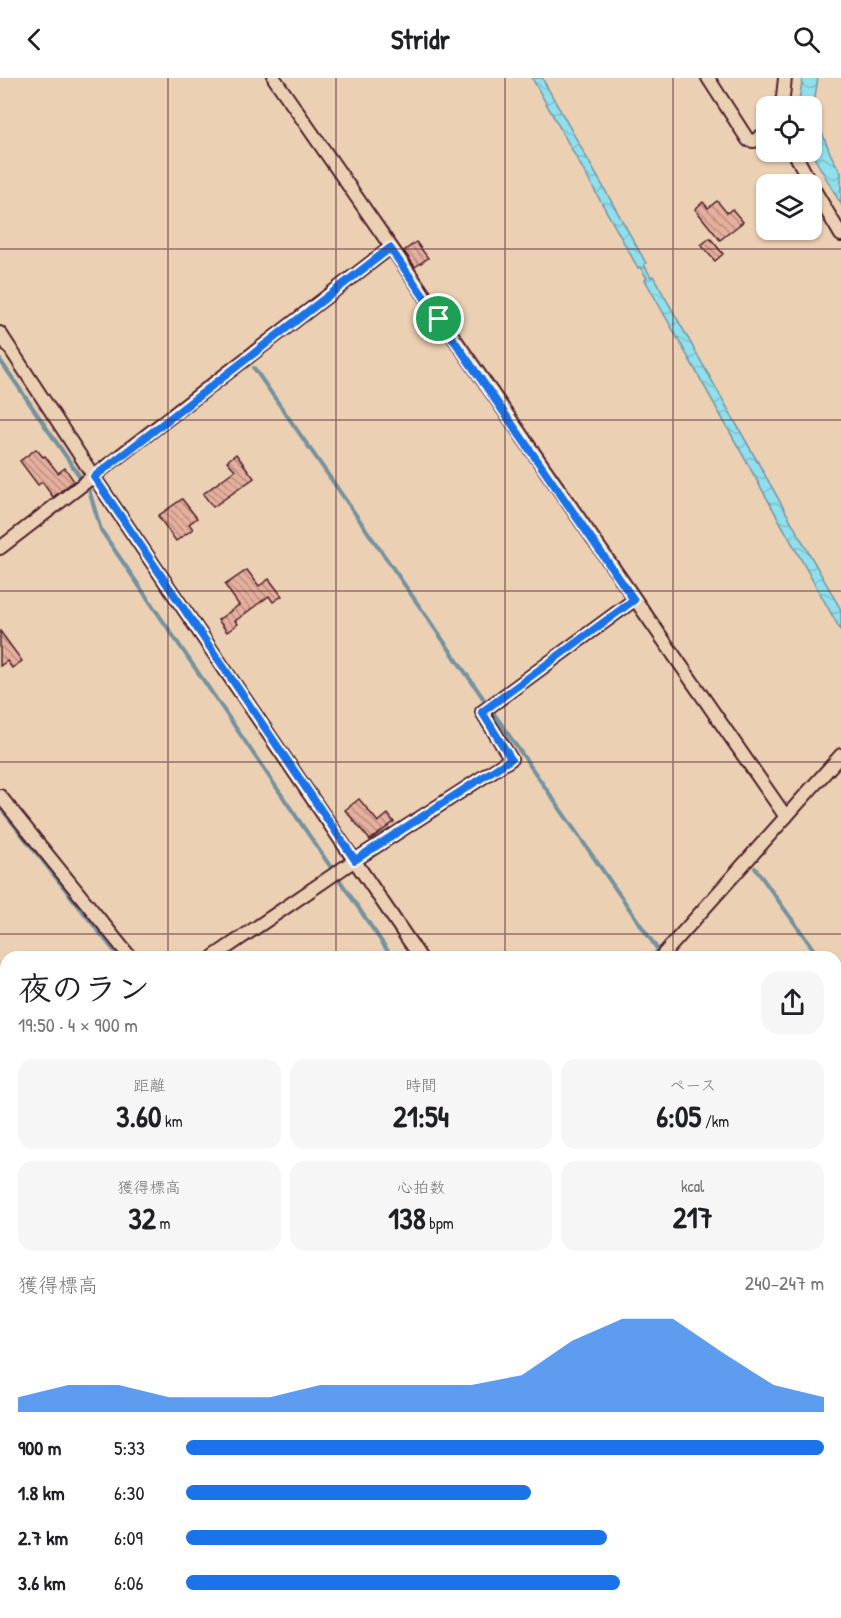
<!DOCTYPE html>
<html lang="ja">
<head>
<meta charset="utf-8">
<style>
  :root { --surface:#fff; --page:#f6f6f6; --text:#202124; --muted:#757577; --accent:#1a73e8 }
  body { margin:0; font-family:"Patrick Hand","Klee One",sans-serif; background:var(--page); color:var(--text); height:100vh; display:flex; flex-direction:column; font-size:22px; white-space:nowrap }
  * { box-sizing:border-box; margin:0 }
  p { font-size:20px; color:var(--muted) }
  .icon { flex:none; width:33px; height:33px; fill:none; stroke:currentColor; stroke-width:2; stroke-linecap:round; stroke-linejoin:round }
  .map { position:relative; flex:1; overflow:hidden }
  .details { position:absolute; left:0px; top:873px; width:842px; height:668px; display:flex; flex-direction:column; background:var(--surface); border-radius:18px 18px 0 0; box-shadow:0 2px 4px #0004 }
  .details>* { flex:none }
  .controls { position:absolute; left:756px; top:18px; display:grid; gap:12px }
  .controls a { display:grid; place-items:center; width:66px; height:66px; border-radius:12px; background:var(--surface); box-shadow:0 2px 4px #0004; font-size:30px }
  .pin { position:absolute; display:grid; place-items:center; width:51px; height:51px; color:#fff; margin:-26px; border:3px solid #fff; border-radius:50%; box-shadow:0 2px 6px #0007 }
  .round { display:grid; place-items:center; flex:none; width:63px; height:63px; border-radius:18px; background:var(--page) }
  .summary { display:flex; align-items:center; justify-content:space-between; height:102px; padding:0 18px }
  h1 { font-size:33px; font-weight:700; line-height:45px }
  .metrics { display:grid; grid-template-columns:repeat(3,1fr); gap:9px; height:102px; padding:6px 18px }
  .metrics div { display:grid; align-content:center; border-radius:15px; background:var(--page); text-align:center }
  .metrics b { font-size:30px; font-weight:700 }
  .metrics small { font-size:16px; font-weight:400 }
  .metrics p { font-size:16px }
  .chart { height:168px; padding:12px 18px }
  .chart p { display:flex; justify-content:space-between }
  .chart svg { width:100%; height:108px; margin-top:6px; fill:var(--accent); opacity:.7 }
  ul { padding:0 18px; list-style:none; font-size:20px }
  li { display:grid; grid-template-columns:96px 72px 1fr; align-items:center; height:45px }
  li i { height:15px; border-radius:8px; background:var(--accent) }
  header { display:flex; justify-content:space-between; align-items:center; height:78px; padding:0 18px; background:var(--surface); font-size:27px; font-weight:700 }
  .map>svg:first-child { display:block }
  .industrial { fill:url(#industrial-grid) }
  .water { fill:url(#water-waves); stroke:#74929f; stroke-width:1.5 }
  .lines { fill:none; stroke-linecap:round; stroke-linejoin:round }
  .stream { stroke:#74929f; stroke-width:4 }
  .building { fill:url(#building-back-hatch); stroke:#4a1f2b; stroke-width:1.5 }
  .minor-casing { stroke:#4a1f2b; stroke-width:16 }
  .tertiary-casing { stroke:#4a1f2b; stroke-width:21 }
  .minor { stroke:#ecd0b3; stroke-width:12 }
  .tertiary { stroke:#ecd0b3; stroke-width:16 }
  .route-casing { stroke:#fff; stroke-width:12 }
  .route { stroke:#1a73e8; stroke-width:8 }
  .grid { fill:none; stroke:#4a1f2b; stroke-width:1.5; stroke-opacity:0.55 }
</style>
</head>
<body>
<header><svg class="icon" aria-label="back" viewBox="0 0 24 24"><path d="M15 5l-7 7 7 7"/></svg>Stridr<svg class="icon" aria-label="search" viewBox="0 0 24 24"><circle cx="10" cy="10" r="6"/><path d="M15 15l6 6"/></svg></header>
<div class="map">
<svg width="841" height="1540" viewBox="0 0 841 1540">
  <defs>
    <pattern id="industrial-grid" width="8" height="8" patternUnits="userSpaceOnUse" patternTransform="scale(1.5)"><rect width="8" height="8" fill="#e7c3a9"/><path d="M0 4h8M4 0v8" fill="none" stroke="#c8a792"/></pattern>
    <pattern id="water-waves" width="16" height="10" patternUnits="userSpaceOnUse" patternTransform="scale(1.5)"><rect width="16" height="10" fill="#90dfed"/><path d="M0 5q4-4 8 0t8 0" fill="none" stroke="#7ebfcb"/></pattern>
    <pattern id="building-back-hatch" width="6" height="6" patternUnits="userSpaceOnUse" patternTransform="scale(1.5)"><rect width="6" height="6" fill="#e5af9d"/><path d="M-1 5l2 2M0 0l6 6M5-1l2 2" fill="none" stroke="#bc8e80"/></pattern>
  </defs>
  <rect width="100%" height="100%" fill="#ecd0b3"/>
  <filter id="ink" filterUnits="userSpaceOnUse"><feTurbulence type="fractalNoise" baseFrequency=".0167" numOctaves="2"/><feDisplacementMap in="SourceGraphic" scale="12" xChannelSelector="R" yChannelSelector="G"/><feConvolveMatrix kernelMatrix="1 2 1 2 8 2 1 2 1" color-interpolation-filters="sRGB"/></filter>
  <g filter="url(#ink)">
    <path class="industrial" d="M468,1535L625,1534L630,1540H462Z"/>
    <g class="water">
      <path d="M532,0H542L646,185L644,187L651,199L653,198L841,532V553L645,202L647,200L640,189L638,190Z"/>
      <path d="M803,0H818L813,32L831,77L841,95V126L811,74L812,28H798Z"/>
    </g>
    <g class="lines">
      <g class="stream">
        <path d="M0,282L89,412L101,452L392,879"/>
        <path d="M254,290L658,872L653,879"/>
        <path d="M0,729L119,879"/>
        <path d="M755,790L819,879"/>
        <path d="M836,901L841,908"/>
        <path d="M0,1068L6,1076"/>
        <path d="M836,1499L841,1507"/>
        <path d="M414,1534L419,1540"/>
        <path d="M629,1534L633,1540"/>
      </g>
    </g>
    <g class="building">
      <path d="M717,123L727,135L732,131L743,144L720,162L695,131L703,124L708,130Z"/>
      <path d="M710,160L723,176L715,183L701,167Z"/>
      <path d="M416,164L428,180L415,189L404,173Z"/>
      <path d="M36,371L43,379L45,378L58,395L65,390L74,403L53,419L42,404L38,407L20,383Z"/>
      <path d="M236,376L254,400L213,429L203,416L235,392L227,383Z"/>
      <path d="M182,421L197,440L189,446L193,451L176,463L158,438Z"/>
      <path d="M247,492L259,508L269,501L282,518L273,524L269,518L235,543L238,546L227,554L218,542L239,527L225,507Z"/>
      <path d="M0,553L22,583L12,590L7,583L0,588Z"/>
      <path d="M359,721L378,744L388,736L394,744L370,762L345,732Z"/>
    </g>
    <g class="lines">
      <g class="minor-casing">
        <g id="minor">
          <path d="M274,0L786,739"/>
          <path d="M708,0L748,62L754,63L766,55"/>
          <path d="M782,28L785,0"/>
          <path d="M794,74L811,106"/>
          <path d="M812,108L841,157"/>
          <path d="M0,255L94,399L420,879"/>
          <path d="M0,470L390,170"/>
          <path d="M0,718L130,879"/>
          <path d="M213,879L355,782L511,681L482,634L634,522"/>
          <path d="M661,879L841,677"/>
          <path d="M0,1088L6,1084"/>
          <path d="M836,1207L841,1215"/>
          <path d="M0,1286L6,1279"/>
          <path d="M0,1382L6,1389"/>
          <path d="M129,1534L134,1540"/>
          <path d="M297,1534L301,1540"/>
          <path d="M641,1534L645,1540"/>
          <path d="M94,1540L100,1534"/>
        </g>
      </g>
      <g class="tertiary-casing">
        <g id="tertiary">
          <path d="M0,1040L6,1048"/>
          <path d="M434,1534L438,1540"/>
        </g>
      </g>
      <use href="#minor" class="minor"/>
      <use href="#tertiary" class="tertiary"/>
    </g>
  </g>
  <g class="lines" filter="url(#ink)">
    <g class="route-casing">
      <path id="route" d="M390,170L634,522L482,634L511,681L355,782L94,399Z"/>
    </g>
    <use href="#route" class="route"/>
  </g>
  <path class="grid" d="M168,0V879M336,0V879M505,0V879M673,0V879M0,171H841M0,342H841M0,513H841M0,684H841M0,856H841M0,1027H6M836,1027H841M0,1198H6M836,1198H841M0,1369H6M836,1369H841M168,1534V1540M336,1534V1540M505,1534V1540M673,1534V1540"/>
</svg>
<div class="controls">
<a><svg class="icon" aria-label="locate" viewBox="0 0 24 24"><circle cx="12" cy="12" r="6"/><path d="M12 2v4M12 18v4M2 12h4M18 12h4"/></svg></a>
<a><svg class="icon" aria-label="layers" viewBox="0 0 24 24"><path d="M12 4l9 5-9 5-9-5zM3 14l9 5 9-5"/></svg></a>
</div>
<div class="pin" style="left:439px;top:241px;background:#1e9e55"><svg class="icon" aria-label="arrive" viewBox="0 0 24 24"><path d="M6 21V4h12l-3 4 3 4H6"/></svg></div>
<section class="details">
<div class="summary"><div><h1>夜のラン</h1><p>19:50 · 4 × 900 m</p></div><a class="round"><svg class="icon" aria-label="share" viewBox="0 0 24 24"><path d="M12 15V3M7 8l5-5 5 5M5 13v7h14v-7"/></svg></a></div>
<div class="metrics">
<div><p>距離</p><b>3.60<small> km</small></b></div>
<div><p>時間</p><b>21:54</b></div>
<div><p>ペース</p><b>6:05<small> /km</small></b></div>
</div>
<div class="metrics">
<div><p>獲得標高</p><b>32<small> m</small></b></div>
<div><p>心拍数</p><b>138<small> bpm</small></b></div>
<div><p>kcal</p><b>217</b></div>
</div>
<div class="chart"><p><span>獲得標高</span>240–247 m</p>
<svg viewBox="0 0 160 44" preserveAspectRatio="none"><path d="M0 44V38L10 33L20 33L30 38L40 38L50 38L60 33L70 33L80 33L90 33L100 29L110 15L120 6L130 6L140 20L150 33L160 38V44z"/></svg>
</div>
<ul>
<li><b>900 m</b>5:33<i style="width:100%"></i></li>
<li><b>1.8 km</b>6:30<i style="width:54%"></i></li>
<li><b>2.7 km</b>6:09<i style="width:66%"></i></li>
<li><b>3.6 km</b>6:06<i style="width:68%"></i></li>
</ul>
</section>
</div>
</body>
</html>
